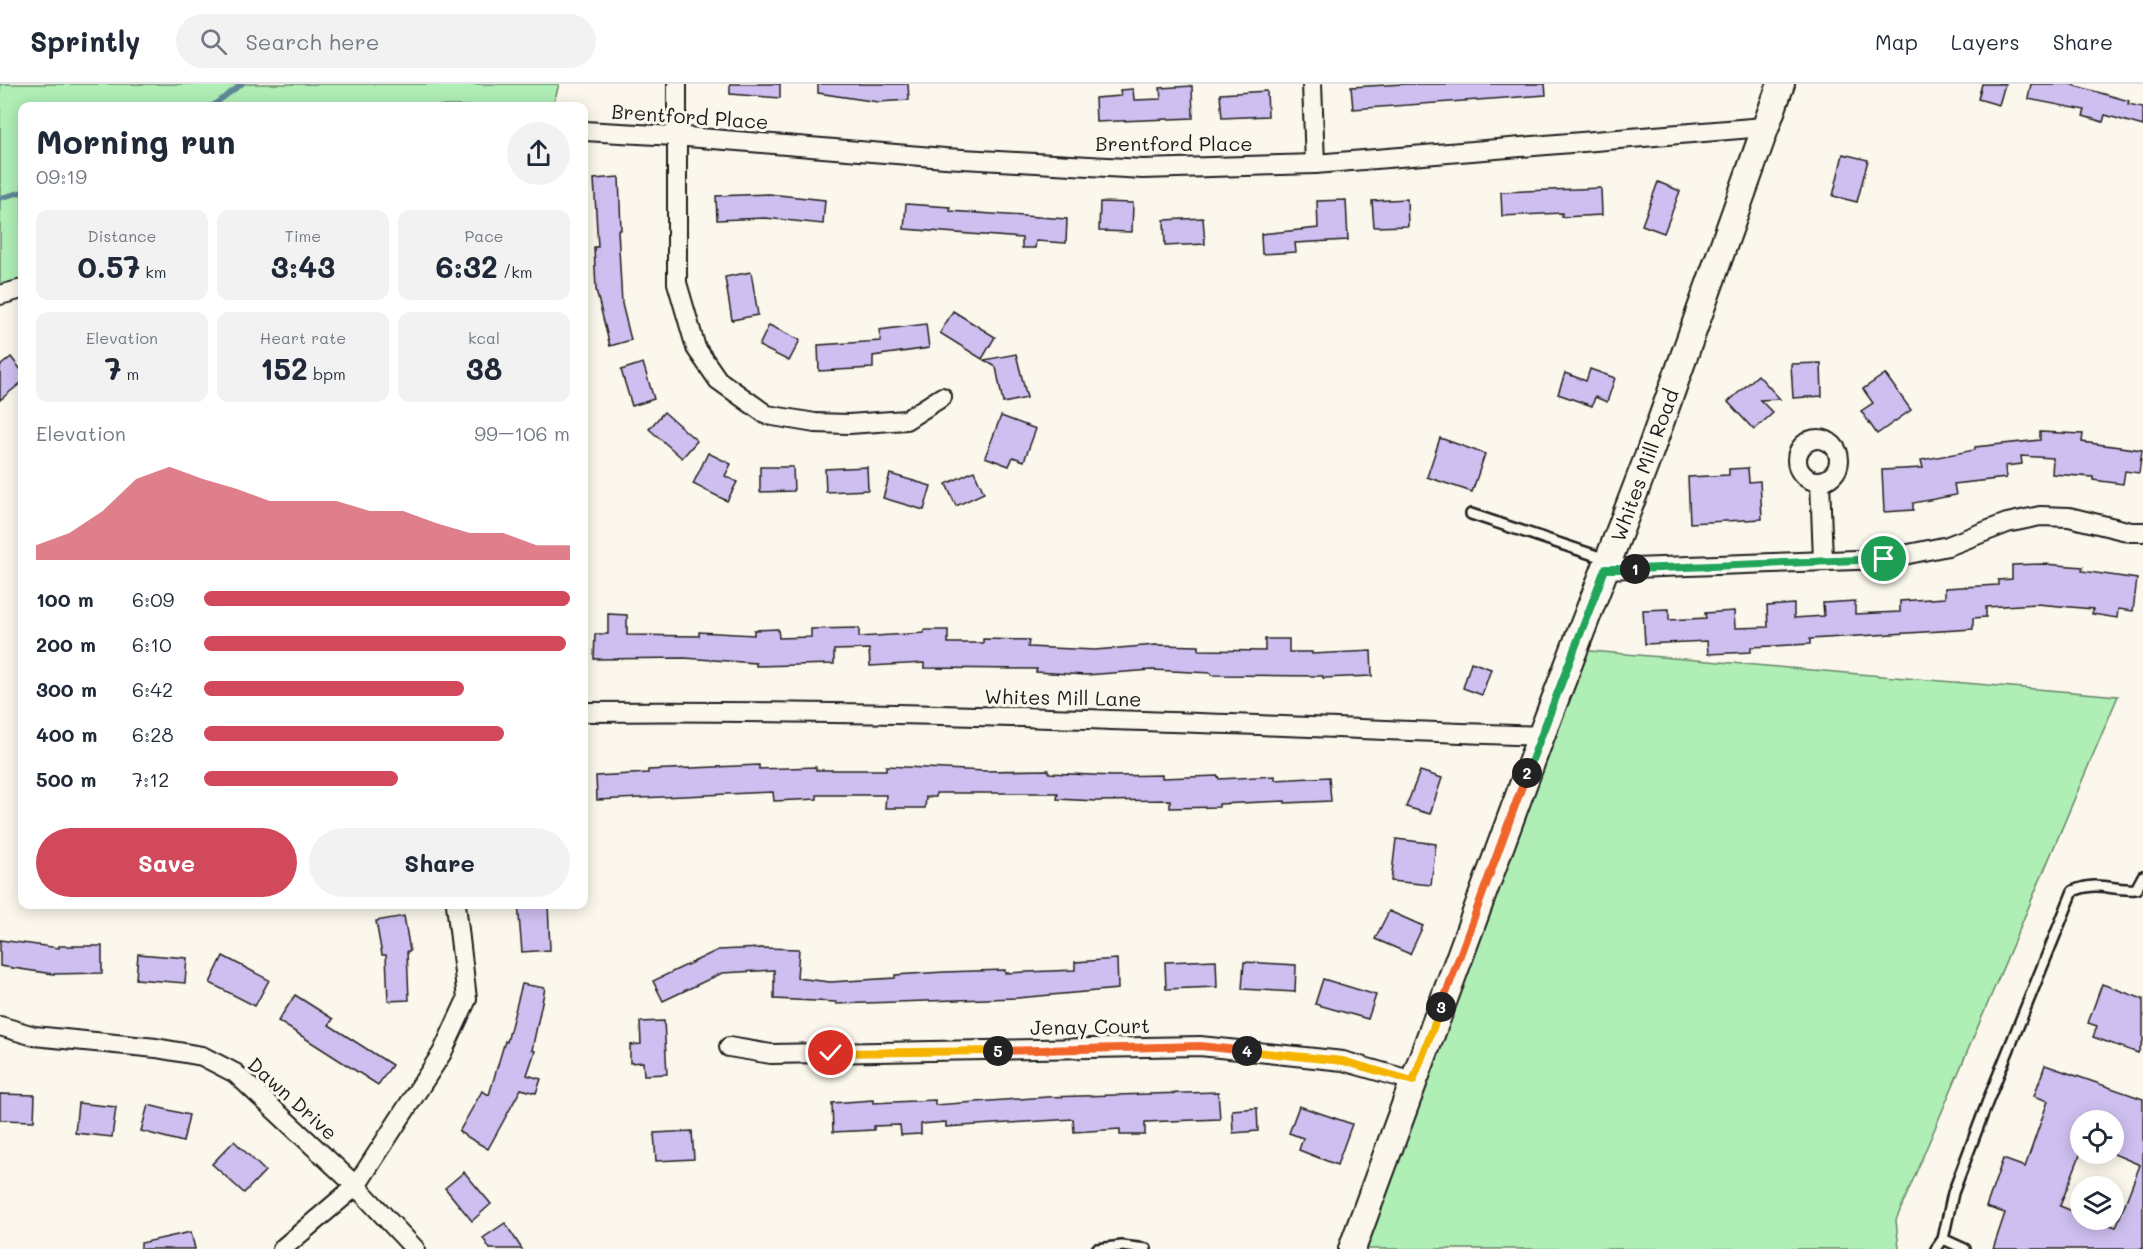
<!DOCTYPE html>
<html lang="en">
<head>
<meta charset="utf-8">
<style>
  :root { --surface:#fff; --page:#f2f2f3; --text:#1f2937; --muted:#747a83; --line:#e0e1e3; --accent:#d1495b }
  body { margin:0; font-family:Mali,sans-serif; background:var(--page); color:var(--text); height:100vh; display:flex; flex-direction:column; font-size:22px; white-space:nowrap }
  * { box-sizing:border-box; margin:0 }
  p { font-size:20px; color:var(--muted) }
  .icon { flex:none; width:33px; height:33px; fill:none; stroke:currentColor; stroke-width:2; stroke-linecap:round; stroke-linejoin:round }
  .map { position:relative; flex:1; overflow:hidden }
  .drawer { position:absolute; left:18px; top:18px; width:570px; height:807px; display:flex; flex-direction:column; background:var(--surface); border-radius:12px; box-shadow:0 3px 15px #0003 }
  .drawer>* { flex:none }
  .buttons { position:absolute; left:2070px; top:1026px; display:grid; gap:12px }
  .buttons a { display:grid; place-items:center; width:54px; height:54px; border-radius:50%; background:var(--surface); box-shadow:0 3px 15px #0003; font-size:30px }
  .pin { position:absolute; display:grid; place-items:center; width:51px; height:51px; color:#fff; margin:-26px; border:3px solid #fff; border-radius:50%; box-shadow:0 2px 6px #0007 }
  .km { position:absolute; width:30px; height:30px; margin:-15px; border-radius:50%; background:#222; color:#fff; font-size:16px; line-height:30px; text-align:center }
  .round { display:grid; place-items:center; flex:none; width:63px; height:63px; border-radius:32px; background:var(--page) }
  .head { display:flex; align-items:center; justify-content:space-between; height:102px; padding:0 18px }
  h1 { font-size:33px; font-weight:700; line-height:45px }
  .metrics { display:grid; grid-template-columns:repeat(3,1fr); gap:9px; height:102px; padding:6px 18px }
  .metrics div { display:grid; align-content:center; border-radius:12px; background:var(--page); text-align:center }
  .metrics b { font-size:30px; font-weight:700 }
  .metrics small { font-size:16px; font-weight:400 }
  .metrics p { font-size:16px }
  .chart { height:168px; padding:12px 18px }
  .chart p { display:flex; justify-content:space-between }
  .chart svg { width:100%; height:108px; margin-top:6px; fill:var(--accent); opacity:.7 }
  .button { display:flex; gap:12px; margin-top:auto; padding:12px 18px }
  .button a { flex:1; height:69px; border-radius:36px; background:var(--accent); color:#fff; font-size:24px; font-weight:700; line-height:69px; text-align:center }
  .button a+a { background:var(--page); color:var(--text) }
  ul { padding:0 18px; list-style:none; font-size:20px }
  li { display:grid; grid-template-columns:96px 72px 1fr; align-items:center; height:45px }
  li i { height:15px; border-radius:8px; background:var(--accent) }
  header { display:flex; align-items:center; gap:36px; box-sizing:border-box; height:84px; padding:0 30px; background:var(--surface); border-bottom:2px solid var(--line) }
  header strong { font-size:28px }
  nav { display:flex; gap:33px; margin-inline-start:auto; font-size:21px }
  .search { width:420px; height:54px; background:var(--page); display:flex; align-items:center; gap:15px; box-sizing:border-box; padding:0 21px; border-radius:33px; color:var(--muted); font-size:22px }
  .map>svg:first-child { display:block }
  .green { fill:#afeeb5; stroke:#668568; stroke-width:1.5 }
  .lines { fill:none; stroke-linecap:round; stroke-linejoin:round }
  .stream { stroke:#5e8798; stroke-width:5 }
  .building { fill:#cebff0; stroke:#1c1c1c; stroke-width:1.5; fill-rule:evenodd }
  .lane-casing { stroke:#1c1c1c; stroke-width:14 }
  .street-casing { stroke:#1c1c1c; stroke-width:22 }
  .secondary-casing { stroke:#1c1c1c; stroke-width:30 }
  .lane { stroke:#fbf7ec; stroke-width:9 }
  .street { stroke:#fbf7ec; stroke-width:18 }
  .secondary { stroke:#fbf7ec; stroke-width:26 }
  .split-1-casing { stroke:#fff; stroke-width:12 }
  .split-2-casing { stroke:#fff; stroke-width:12 }
  .split-3-casing { stroke:#fff; stroke-width:12 }
  .split-4-casing { stroke:#fff; stroke-width:12 }
  .split-5-casing { stroke:#fff; stroke-width:12 }
  .split-6-casing { stroke:#fff; stroke-width:12 }
  .split-1 { stroke:#22a559; stroke-width:8 }
  .split-2 { stroke:#22a559; stroke-width:8 }
  .split-3 { stroke:#f0652b; stroke-width:8 }
  .split-4 { stroke:#f5b400; stroke-width:8 }
  .split-5 { stroke:#f0652b; stroke-width:8 }
  .split-6 { stroke:#f5b400; stroke-width:8 }
  .labels { text-anchor:middle; dominant-baseline:central; stroke-width:6; stroke-linejoin:round; paint-order:stroke }
  .street-label { font-size:20px; fill:#1c1c1c; stroke:#fbf7ec }
</style>
</head>
<body>
<header>
<strong>Sprintly</strong>
<div class="search"><svg class="icon" aria-label="search" viewBox="0 0 24 24"><circle cx="10" cy="10" r="6"/><path d="M15 15l6 6"/></svg>Search here</div>
<nav><a>Map</a><a>Layers</a><a>Share</a></nav>
</header>
<div class="map">
<svg width="2143" height="1165" viewBox="0 0 2143 1165">
  <rect width="100%" height="100%" fill="#fbf7ec"/>
  <filter id="ink" filterUnits="userSpaceOnUse"><feTurbulence type="fractalNoise" baseFrequency=".0167" numOctaves="2"/><feDisplacementMap in="SourceGraphic" scale="12" xChannelSelector="R" yChannelSelector="G"/><feConvolveMatrix kernelMatrix="1 2 1 2 8 2 1 2 1" color-interpolation-filters="sRGB"/></filter>
  <g filter="url(#ink)">
    <g class="green">
      <path d="M0,0H559L553,22H22V201L0,208Z"/>
      <path d="M1567,565L2118,612L1896,1136L1899,1165H1349Z"/>
    </g>
    <g class="lines">
      <g class="stream">
        <path d="M212,22L242,0"/>
        <path d="M0,114L22,108"/>
      </g>
    </g>
    <g class="building">
      <path d="M730,0H780V14L730,10Z"/>
      <path d="M818,0H908L909,16L878,18L818,9Z"/>
      <path d="M1404,0H1545L1546,11L1353,25L1351,3Z"/>
      <path d="M1982,0H2005L1999,21L1978,15Z"/>
      <path d="M2031,0H2069L2129,17L2128,20L2143,23V42L2105,31L2103,38L2083,32L2085,26L2028,15Z"/>
      <path d="M1192,2L1193,34L1096,38L1095,14L1121,12L1120,6L1133,5L1134,16L1161,15L1160,4Z"/>
      <path d="M1267,7L1268,32L1222,34L1220,10Z"/>
      <path d="M1843,70L1868,76L1857,118L1833,112Z"/>
      <path d="M619,93L621,146H618L622,220L631,256L610,262L596,206L594,163H598L594,95Z"/>
      <path d="M1658,98L1680,107L1664,149L1642,141Z"/>
      <path d="M1601,104L1602,131L1562,133V129L1502,132L1501,108Z"/>
      <path d="M769,110L825,116L823,140L765,134L717,136L716,112Z"/>
      <path d="M1407,115L1408,142L1374,143L1372,117Z"/>
      <path d="M1346,116L1348,156L1295,159L1296,168L1262,170L1261,150L1318,144L1317,117Z"/>
      <path d="M1100,118L1133,119L1132,148L1099,147Z"/>
      <path d="M906,120L950,123V127L1067,135L1066,159L1036,157L1035,164H1022V154L904,145Z"/>
      <path d="M1203,134L1205,160L1165,162L1164,136Z"/>
      <path d="M751,188L758,231L732,236L725,193Z"/>
      <path d="M953,227L995,253L982,275L940,249Z"/>
      <path d="M926,240L929,264L873,272V284L819,287L818,261L881,257L879,246Z"/>
      <path d="M769,241L800,256L789,277L759,262Z"/>
      <path d="M1016,270L1027,314L1003,319L996,283L984,276Z"/>
      <path d="M11,273L22,287V298L0,316V282Z"/>
      <path d="M643,279L654,315L632,322L621,286Z"/>
      <path d="M1821,279L1822,312L1793,314L1791,280Z"/>
      <path d="M1590,285L1615,294L1607,318L1595,313L1592,322L1558,310L1565,289L1586,297Z"/>
      <path d="M1885,290L1911,326L1877,350L1861,327L1873,319L1863,305Z"/>
      <path d="M1758,291L1780,315L1760,316L1773,329L1754,346L1728,318Z"/>
      <path d="M664,328L697,357L682,374L649,345Z"/>
      <path d="M1001,332L1036,345L1024,377L1013,373L1009,382L985,373Z"/>
      <path d="M2040,348L2083,350L2082,358L2142,366L2139,389L2125,387L2123,400L2093,396V393L2052,390L2053,374L2021,372L2022,380L2005,382L2006,394L1954,400L1956,411L1913,419V426L1884,428L1882,386L1923,384L1921,376L1975,366V363L2040,356Z"/>
      <path d="M1440,354L1485,370L1472,408L1427,393Z"/>
      <path d="M708,369L731,380L725,392L737,398L727,417L693,400Z"/>
      <path d="M760,383H793L794,407L760,408Z"/>
      <path d="M867,383L868,406L826,408L825,385Z"/>
      <path d="M1748,384L1749,398L1760,397L1762,435L1690,439L1688,393L1729,391V385Z"/>
      <path d="M974,387L984,409L956,422L946,400Z"/>
      <path d="M890,390L931,402L924,426L883,414Z"/>
      <path d="M2044,480L2083,483L2082,487L2137,495L2133,527L2118,525L2117,534L2092,530L2093,525L2037,520L1986,523V533L1973,534V545L1810,555V560L1751,563V568L1708,570L1707,557L1645,560L1643,526L1669,525V536L1706,534L1705,529L1734,527L1735,544L1768,543L1767,522L1794,520V534L1824,532L1823,519L1855,517V530L1900,528V517L1945,514V504L1998,501V496L2012,495V481Z"/>
      <path d="M608,530L627,531V551L699,552V548L754,551V546L778,545L779,554L811,553V545L859,544V553L924,549V546H948V559H983V555L1029,556L1028,563L1095,566L1156,561L1199,562V566L1265,567V555H1289V568H1312V570L1371,567L1372,592L1323,594V592L1211,591V589L1152,586L1086,591L1036,588L1037,585L924,584V579L870,582L869,565L834,566V580L756,582V579L684,574L594,575L595,550H608Z"/>
      <path d="M1471,578L1491,585L1482,611L1463,604Z"/>
      <path d="M759,681V685L816,683V686H886V682L985,687L1049,686V689L1113,692L1162,691V694L1218,692L1219,695L1275,692V696L1329,693L1331,717L1285,719V717L1219,720V723L1170,724V716L1096,717L1057,715L1058,709H936V713H926L925,724H885L886,711H817V715L774,717L773,708L597,716L596,692L648,689V686Z"/>
      <path d="M1420,687L1442,694L1430,730L1406,723Z"/>
      <path d="M1396,755L1436,760L1431,801L1391,797Z"/>
      <path d="M518,820H548L550,866L522,868Z"/>
      <path d="M1389,827L1423,842L1410,870L1375,855Z"/>
      <path d="M404,832L410,867H407L409,916L388,917L386,871H382L376,837Z"/>
      <path d="M0,856L59,864V862H102V889L53,890L0,882Z"/>
      <path d="M762,864L799,865L797,894L830,898L895,894V891L944,888L1005,886V889L1075,886V878L1117,875L1118,905L1017,914L836,920V918L774,915V886L722,889L663,917L653,897L718,866Z"/>
      <path d="M138,870L187,874L185,899L136,895Z"/>
      <path d="M223,872L269,896L255,922L210,899Z"/>
      <path d="M1216,876L1217,903L1166,905L1165,878Z"/>
      <path d="M1244,878L1296,881L1295,908L1242,905Z"/>
      <path d="M1323,895L1376,911L1368,935L1315,920Z"/>
      <path d="M522,900L545,904L532,966L535,967L527,991L541,995L536,1009L521,1005L488,1065L459,1048L482,1007L489,1011L505,957L507,958Z"/>
      <path d="M2102,900L2143,915V957L2138,969L2093,953L2097,942L2088,939Z"/>
      <path d="M295,911L333,935L329,941L392,981L378,1001L278,937Z"/>
      <path d="M664,937L667,990L644,991L643,978L630,979V961L641,960L640,938Z"/>
      <path d="M2045,981L2143,1015V1165H1993L2005,1129L1986,1123L2003,1075L2025,1083L2048,1017L2034,1012ZM2080,1036H2114V1070L2140,1081L2116,1143L2096,1136H2080V1130L2060,1122L2080,1071Z"/>
      <path d="M1218,1008L1220,1035L1145,1038V1051H1120V1045L1074,1048L1073,1035L946,1043V1038L921,1040V1050L901,1051L900,1041L874,1042V1046L833,1048L832,1019L873,1016V1019L935,1016V1021L1047,1013Z"/>
      <path d="M0,1010L35,1011L34,1037L0,1036Z"/>
      <path d="M78,1019L116,1023L112,1053L75,1049Z"/>
      <path d="M148,1021L189,1031L183,1058L141,1047Z"/>
      <path d="M1299,1022L1352,1040L1337,1081L1299,1066L1303,1054L1289,1049Z"/>
      <path d="M1257,1024L1258,1047L1233,1049L1232,1026Z"/>
      <path d="M692,1047L694,1075L656,1077L654,1049Z"/>
      <path d="M234,1057L265,1087L244,1109L212,1080Z"/>
      <path d="M464,1088L491,1120L472,1137L445,1104Z"/>
      <path d="M505,1139L522,1165H490L483,1154Z"/>
      <path d="M191,1148L195,1165H141V1159Z"/>
    </g>
    <g class="lines">
      <g class="lane-casing">
        <g id="lane">
          <path d="M1471,430L1606,475"/>
          <path d="M1943,1155L1965,1165"/>
          <path d="M1097,1165L1122,1162L1146,1165"/>
          <path d="M1936,1165L1943,1155L1953,1109L1989,1014L2073,807C2101,796 2109,807 2136,805L2143,792"/>
        </g>
      </g>
      <g class="street-casing">
        <g id="street">
          <path d="M677,0V199L696,264L718,296L767,331L815,339L849,340L906,336L942,313"/>
          <path d="M1312,0L1315,80"/>
          <path d="M584,47L675,52L945,74L1143,85L1315,80L1764,43"/>
          <path d="M0,211L22,205"/>
          <circle cx="1818" cy="376" r="21"/>
          <path d="M1820,397L1823,476"/>
          <path d="M1605,485L1884,475L1948,462L2007,439L2040,432L2069,433L2131,448H2143"/>
          <path d="M584,628C903,625 1222,640 1541,652"/>
          <path d="M0,942L34,952L156,964L202,972L235,989L356,1102L415,1165"/>
          <path d="M729,963L771,970L1200,962L1343,977L1413,997"/>
          <path d="M282,1165L356,1102L442,969L467,915L456,820"/>
        </g>
      </g>
      <g class="secondary-casing">
        <path id="secondary" d="M1352,1165L1541,652L1648,373L1781,0"/>
      </g>
      <use href="#lane" class="lane"/>
      <use href="#street" class="street"/>
      <use href="#secondary" class="secondary"/>
    </g>
  </g>
  <g class="lines" filter="url(#ink)">
    <g class="split-1-casing">
      <path id="split-1" d="M1635,485L1884,475"/>
    </g>
    <g class="split-2-casing">
      <path id="split-2" d="M1527,689L1605,485H1635"/>
    </g>
    <g class="split-3-casing">
      <path id="split-3" d="M1441,923L1527,689"/>
    </g>
    <g class="split-4-casing">
      <path id="split-4" d="M1247,967L1343,977L1413,997L1441,923"/>
    </g>
    <g class="split-5-casing">
      <path id="split-5" d="M998,967L1200,962L1247,967"/>
    </g>
    <g class="split-6-casing">
      <path id="split-6" d="M831,969L998,967"/>
    </g>
    <use href="#split-1" class="split-1"/>
    <use href="#split-2" class="split-2"/>
    <use href="#split-3" class="split-3"/>
    <use href="#split-4" class="split-4"/>
    <use href="#split-5" class="split-5"/>
    <use href="#split-6" class="split-6"/>
  </g>
  <g class="labels">
    <g class="street-label">
      <text transform="translate(690 32) rotate(4)">Brentford Place</text>
      <text x="1174" y="59">Brentford Place</text>
      <text transform="translate(1644 381) rotate(-70)">Whites Mill Road</text>
      <text transform="translate(1063 613) rotate(1)">Whites Mill Lane</text>
      <text transform="translate(1090 942) rotate(-1)">Jenay Court</text>
      <text transform="translate(293 1014) rotate(42)">Dawn Drive</text>
    </g>
  </g>
</svg>
<div class="buttons">
<a><svg class="icon" aria-label="locate" viewBox="0 0 24 24"><circle cx="12" cy="12" r="6"/><path d="M12 2v4M12 18v4M2 12h4M18 12h4"/></svg></a>
<a><svg class="icon" aria-label="layers" viewBox="0 0 24 24"><path d="M12 4l9 5-9 5-9-5zM3 14l9 5 9-5"/></svg></a>
</div>
<div class="pin" style="left:1884px;top:475px;background:#1e9e55"><svg class="icon" aria-label="arrive" viewBox="0 0 24 24"><path d="M6 21V4h12l-3 4 3 4H6"/></svg></div>
<div class="pin" style="left:831px;top:969px;background:#d93025"><svg class="icon" aria-label="check" viewBox="0 0 24 24"><path d="M5 12l5 5 9-10"/></svg></div>
<b class="km" style="left:1635px;top:485px">1</b>
<b class="km" style="left:1527px;top:689px">2</b>
<b class="km" style="left:1441px;top:923px">3</b>
<b class="km" style="left:1247px;top:967px">4</b>
<b class="km" style="left:998px;top:967px">5</b>
<section class="drawer">
<div class="head"><div><h1>Morning run</h1><p>09:19</p></div><a class="round"><svg class="icon" aria-label="share" viewBox="0 0 24 24"><path d="M12 15V3M7 8l5-5 5 5M5 13v7h14v-7"/></svg></a></div>
<div class="metrics">
<div><p>Distance</p><b>0.57<small> km</small></b></div>
<div><p>Time</p><b>3:43</b></div>
<div><p>Pace</p><b>6:32<small> /km</small></b></div>
</div>
<div class="metrics">
<div><p>Elevation</p><b>7<small> m</small></b></div>
<div><p>Heart rate</p><b>152<small> bpm</small></b></div>
<div><p>kcal</p><b>38</b></div>
</div>
<div class="chart"><p><span>Elevation</span>99–106 m</p>
<svg viewBox="0 0 160 44" preserveAspectRatio="none"><path d="M0 44V38L10 33L20 24L30 11L40 6L50 11L60 15L70 20L80 20L90 20L100 24L110 24L120 29L130 33L140 33L150 38L160 38V44z"/></svg>
</div>
<ul>
<li><b>100 m</b>6:09<i style="width:100%"></i></li>
<li><b>200 m</b>6:10<i style="width:99%"></i></li>
<li><b>300 m</b>6:42<i style="width:71%"></i></li>
<li><b>400 m</b>6:28<i style="width:82%"></i></li>
<li><b>500 m</b>7:12<i style="width:53%"></i></li>
</ul>
<div class="button"><a>Save</a><a>Share</a></div>
</section>
</div>
</body>
</html>
